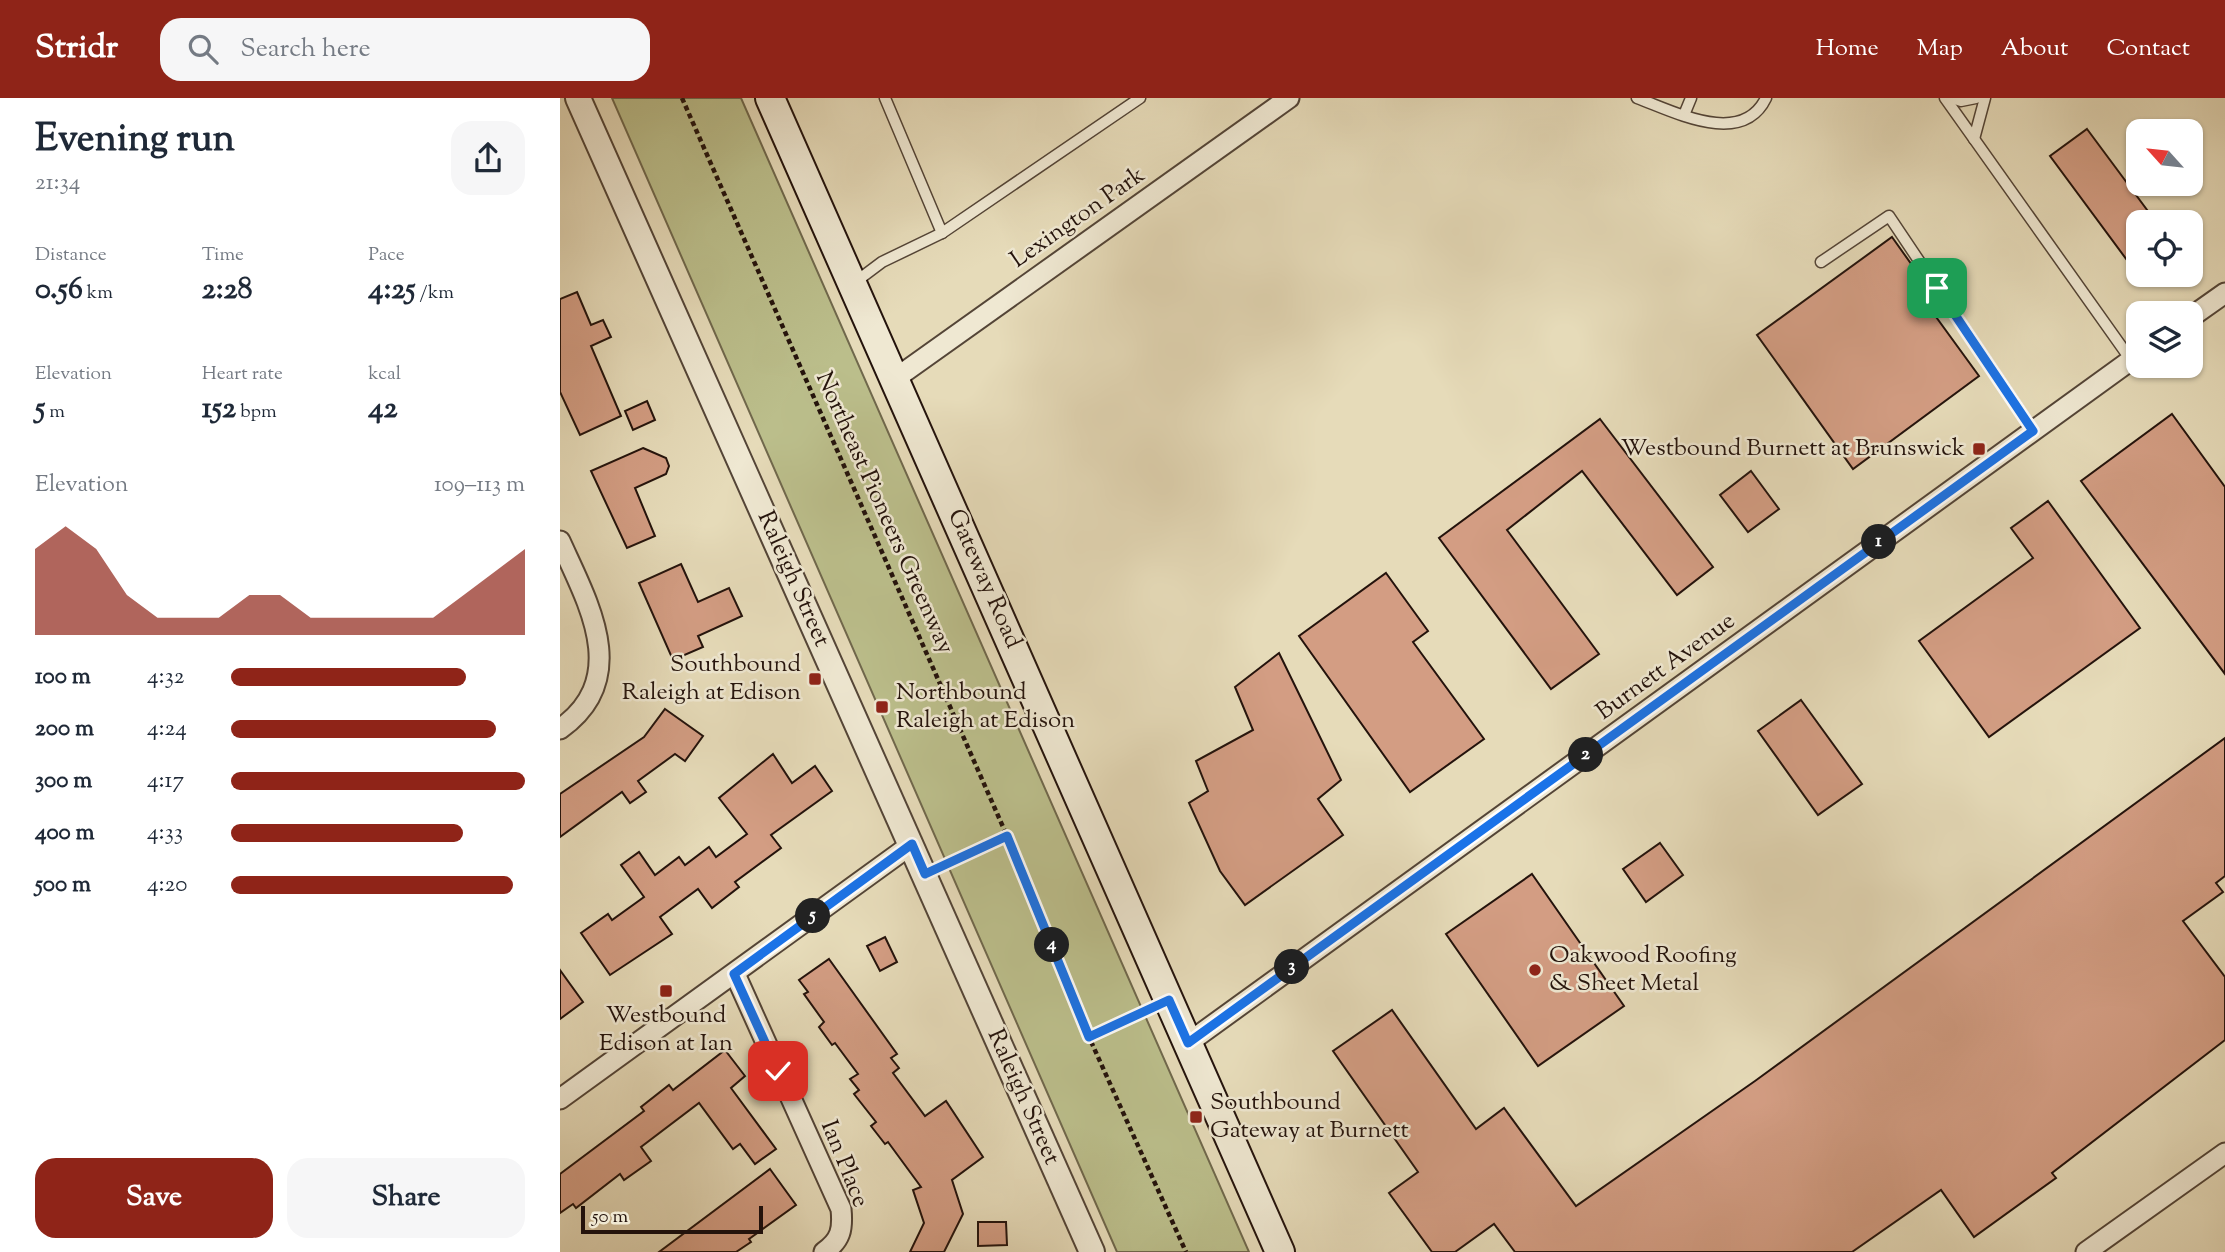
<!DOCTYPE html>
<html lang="en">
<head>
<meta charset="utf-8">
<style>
  :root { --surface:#fff; --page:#f6f6f7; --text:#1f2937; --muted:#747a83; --accent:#8f2418 }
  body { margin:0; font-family:"Sorts Mill Goudy",serif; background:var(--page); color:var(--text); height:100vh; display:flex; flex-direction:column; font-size:26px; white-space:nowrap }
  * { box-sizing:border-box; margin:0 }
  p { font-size:23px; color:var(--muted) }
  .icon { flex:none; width:38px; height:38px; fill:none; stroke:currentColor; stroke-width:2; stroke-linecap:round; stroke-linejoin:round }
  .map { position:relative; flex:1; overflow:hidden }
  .panel { display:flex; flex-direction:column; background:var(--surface); width:560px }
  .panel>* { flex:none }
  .needle { width:46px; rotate:297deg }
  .fabs { position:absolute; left:1566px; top:21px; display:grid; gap:14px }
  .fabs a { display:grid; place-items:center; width:77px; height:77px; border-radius:14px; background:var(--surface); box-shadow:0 2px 5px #0004; font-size:35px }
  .scale { position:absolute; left:21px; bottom:18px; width:182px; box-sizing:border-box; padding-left:7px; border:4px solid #24130c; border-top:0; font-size:19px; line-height:24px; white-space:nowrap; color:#24130c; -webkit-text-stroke:5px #efe8d2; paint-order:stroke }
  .pin { position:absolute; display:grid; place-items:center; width:60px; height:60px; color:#fff; margin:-30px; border-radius:14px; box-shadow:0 4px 10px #0006 }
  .km { position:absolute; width:35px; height:35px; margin:-18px; border-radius:50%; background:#222; color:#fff; font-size:19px; line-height:35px; text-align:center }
  .round { display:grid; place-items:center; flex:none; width:74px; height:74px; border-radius:21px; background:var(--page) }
  .summary { display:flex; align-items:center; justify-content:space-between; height:119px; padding:0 35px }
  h1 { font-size:38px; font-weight:800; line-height:52px }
  .figures { display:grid; grid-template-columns:repeat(3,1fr); gap:10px; height:119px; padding:7px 35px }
  .figures div { display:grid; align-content:center }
  .figures b { font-size:30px; font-weight:800 }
  .figures small { font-size:19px; font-weight:400 }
  .figures p { font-size:19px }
  .chart { height:196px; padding:14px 35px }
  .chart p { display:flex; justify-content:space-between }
  .chart svg { width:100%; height:126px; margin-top:7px; fill:var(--accent); opacity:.7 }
  .action { display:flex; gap:14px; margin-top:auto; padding:14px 35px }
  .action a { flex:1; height:80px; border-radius:21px; background:var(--accent); color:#fff; font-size:28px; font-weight:800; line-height:80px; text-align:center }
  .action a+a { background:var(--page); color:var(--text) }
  ul { padding:0 35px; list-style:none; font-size:23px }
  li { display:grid; grid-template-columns:112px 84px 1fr; align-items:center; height:52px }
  li i { height:18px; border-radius:9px; background:var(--accent) }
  header { display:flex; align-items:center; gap:42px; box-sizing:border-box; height:98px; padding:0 35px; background:var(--accent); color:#fff }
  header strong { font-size:33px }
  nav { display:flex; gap:38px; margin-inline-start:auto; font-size:24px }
  .search { width:490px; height:63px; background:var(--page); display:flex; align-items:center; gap:18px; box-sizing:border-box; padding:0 24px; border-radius:21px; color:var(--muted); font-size:26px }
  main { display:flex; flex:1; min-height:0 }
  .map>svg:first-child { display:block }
  .green { fill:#bbbe8b; stroke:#70684c; stroke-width:2 }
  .building { fill:#d39d83; stroke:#24130c; stroke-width:2 }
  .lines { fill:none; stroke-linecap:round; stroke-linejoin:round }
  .service-casing { stroke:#544537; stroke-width:13 }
  .minor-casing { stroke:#544537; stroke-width:23 }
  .tertiary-casing { stroke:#544537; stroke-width:28 }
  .secondary-casing { stroke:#24130c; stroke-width:32 }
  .path { stroke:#24130c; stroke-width:4.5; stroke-dasharray:5 3.5; stroke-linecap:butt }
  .service { stroke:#efe8d2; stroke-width:10 }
  .minor { stroke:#efe8d2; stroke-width:19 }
  .tertiary { stroke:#efe8d2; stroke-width:24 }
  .secondary { stroke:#efe8d2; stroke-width:28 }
  .route-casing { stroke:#fff; stroke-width:14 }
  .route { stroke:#1a73e8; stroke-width:9 }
  .poi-dot { fill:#8f2418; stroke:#efe8d2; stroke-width:2.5 }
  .labels { text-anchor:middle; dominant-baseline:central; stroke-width:5; stroke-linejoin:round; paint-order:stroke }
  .street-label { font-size:24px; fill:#24130c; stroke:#efe8d2 }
  .poi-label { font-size:24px; fill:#24130c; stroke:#efe8d2; text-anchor:start }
</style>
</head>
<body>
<header>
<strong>Stridr</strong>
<div class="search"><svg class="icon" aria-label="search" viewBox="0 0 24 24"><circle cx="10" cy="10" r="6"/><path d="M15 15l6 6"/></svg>Search here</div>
<nav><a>Home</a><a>Map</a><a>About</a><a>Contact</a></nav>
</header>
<main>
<section class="panel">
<div class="summary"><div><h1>Evening run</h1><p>21:34</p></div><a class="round"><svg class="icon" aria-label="share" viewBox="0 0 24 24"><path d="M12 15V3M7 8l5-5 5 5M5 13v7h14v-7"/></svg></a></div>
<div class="figures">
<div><p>Distance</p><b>0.56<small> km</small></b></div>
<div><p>Time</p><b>2:28</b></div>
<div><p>Pace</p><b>4:25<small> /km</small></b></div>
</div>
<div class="figures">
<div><p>Elevation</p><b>5<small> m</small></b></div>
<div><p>Heart rate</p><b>152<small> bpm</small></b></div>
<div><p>kcal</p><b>42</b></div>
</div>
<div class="chart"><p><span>Elevation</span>109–113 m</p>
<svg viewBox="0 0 160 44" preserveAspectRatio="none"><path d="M0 44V14L10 6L20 14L30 30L40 38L50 38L60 38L70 30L80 30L90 38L100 38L110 38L120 38L130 38L140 30L150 22L160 14V44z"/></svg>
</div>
<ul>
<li><b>100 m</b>4:32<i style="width:80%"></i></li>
<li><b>200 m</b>4:24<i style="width:90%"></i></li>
<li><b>300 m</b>4:17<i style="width:100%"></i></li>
<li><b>400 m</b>4:33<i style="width:79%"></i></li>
<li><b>500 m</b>4:20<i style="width:96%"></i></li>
</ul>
<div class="action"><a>Save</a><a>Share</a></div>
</section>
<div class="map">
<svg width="1665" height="1154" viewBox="0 0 1665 1154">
  <rect width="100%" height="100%" fill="#e6dbb9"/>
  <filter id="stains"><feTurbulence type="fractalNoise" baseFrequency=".00286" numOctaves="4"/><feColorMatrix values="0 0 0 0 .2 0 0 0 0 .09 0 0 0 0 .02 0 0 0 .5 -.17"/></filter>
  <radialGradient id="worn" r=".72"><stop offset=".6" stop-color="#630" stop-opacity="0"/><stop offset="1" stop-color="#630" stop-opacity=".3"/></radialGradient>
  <path class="green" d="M52,0H181L689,1154H557Z"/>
  <g class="building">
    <path d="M1527,31L1596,124H1578V177L1490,58Z"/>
    <path d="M1332,139L1364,184L1355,190L1419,278L1293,371L1197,237Z"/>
    <path d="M17,194L31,227L43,222L51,239L31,248L61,318L20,337L0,294V201Z"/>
    <path d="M87,303L95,322L73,332L65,313Z"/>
    <path d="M1612,316L1665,389V576L1521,383Z"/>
    <path d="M1040,321L1153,469L1117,497L1022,373L947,432L1039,556L991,591L879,440Z"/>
    <path d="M83,350L106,360L109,368L106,376L75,390L95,438L67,450L31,373Z"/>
    <path d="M1191,373L1219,411L1188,434L1160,397Z"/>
    <path d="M1488,403L1580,530L1429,639L1359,543L1473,460L1451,430Z"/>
    <path d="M121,466L138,504L169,490L182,518L138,538L143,549L113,562L79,485Z"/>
    <path d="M826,475L868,533L853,544L924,641L850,694L739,538Z"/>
    <path d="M719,555L781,682L758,701L783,737L685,807L660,773L629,705L648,693L636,663L693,632L675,589Z"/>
    <path d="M1241,602L1302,686L1258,717L1198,633Z"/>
    <path d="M105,611L143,638L125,663L115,656L78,683L86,694L70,705L62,694L0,739V696L84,639Z"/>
    <path d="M1665,640V778L1656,785L1663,794L1623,823L1665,879V942L1492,1075L1496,1080L1414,1139L1381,1092L1292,1154H955L934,1126L895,1154H872L829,1095L858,1074L773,953L832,912L916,1031L944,1010L1016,1108L1195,983Z"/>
    <path d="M213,656L232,685L255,668L272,693L211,737L221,750L175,784L179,789L152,810L138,791L100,819L112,836L50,877L21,835L48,816L52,822L84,799L61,767L79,754L95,777L119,759L125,767L149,749L156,759L187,736L159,700Z"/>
    <path d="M1100,745L1123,777L1086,804L1063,771Z"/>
    <path d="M972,776L1064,908L978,968L886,836Z"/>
    <path d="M325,839L337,864L320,873L307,848Z"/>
    <path d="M269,861L337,956L331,960L339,970L333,975L365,1018L386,1003L423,1059L392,1082L403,1116L384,1154H350L364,1125L353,1092L361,1089L328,1044L325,1046L311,1028L316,1024L294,996L299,992L290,981L298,976L275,945L272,947L259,929L264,924L244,896L248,894L239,882Z"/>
    <path d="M0,872L23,904L0,921Z"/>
    <path d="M165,952L185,978L171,990L216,1051L195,1066L180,1046L173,1051L139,1005L81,1049L91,1063L64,1082L60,1076L16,1110L13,1106L0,1115V1076L84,1013L81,1009L109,987L113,992Z"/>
    <path d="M210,1071L236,1107L189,1141L191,1144L176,1154H99Z"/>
    <path d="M418,1124H446L447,1147L418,1148Z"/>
  </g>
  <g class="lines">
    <g class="service-casing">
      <g id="service">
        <path d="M325,0L382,135"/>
        <path d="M1077,0C1113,13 1182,50 1206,0"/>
        <path d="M1385,0L1571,262"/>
        <path d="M1392,0L1401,3L1416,0"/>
        <path d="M1124,17L1131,0"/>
        <path d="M1414,41L1425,0"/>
        <path d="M1261,164L1329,118L1473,333"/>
        <path d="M294,185L322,164L382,135L580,0"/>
      </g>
    </g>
    <g class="minor-casing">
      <g id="minor">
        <path d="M1631,219L1665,195"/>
        <path d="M336,280L729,0"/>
        <path d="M0,443C28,505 72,580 0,631"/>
        <path d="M175,876L281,1111C283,1131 281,1142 264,1154"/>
        <path d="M628,945L1578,257"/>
        <path d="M0,1001L352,746"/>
        <path d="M1526,1154L1665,1055"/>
      </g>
    </g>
    <g class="tertiary-casing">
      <path id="tertiary" d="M18,0L532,1154"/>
    </g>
    <g class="secondary-casing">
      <path id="secondary" d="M210,0L720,1154"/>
    </g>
    <g class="path">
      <path d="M122,0L447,738L529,939L626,1154"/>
      <path d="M385,767L447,738"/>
      <path d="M529,939L586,912"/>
    </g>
    <use href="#service" class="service"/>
    <use href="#minor" class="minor"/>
    <use href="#tertiary" class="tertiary"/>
    <use href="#secondary" class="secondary"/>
  </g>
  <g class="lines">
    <g class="route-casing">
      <path id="route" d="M218,973L174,876L352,746L365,776L447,738L529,939L609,902L628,945L1473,333L1377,190"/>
    </g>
    <use href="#route" class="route"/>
  </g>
  <g class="poi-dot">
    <rect x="1412" y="344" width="14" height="14" rx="3.5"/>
    <rect x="248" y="574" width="14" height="14" rx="3.5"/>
    <rect x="315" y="602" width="14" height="14" rx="3.5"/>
    <circle cx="975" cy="872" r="7"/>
    <rect x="99" y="886" width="14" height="14" rx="3.5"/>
    <rect x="629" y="1012" width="14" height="14" rx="3.5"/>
  </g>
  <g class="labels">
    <g class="street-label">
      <text transform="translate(518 120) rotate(-35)">Lexington Park</text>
      <text transform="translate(324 415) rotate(66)">Northeast Pioneers Greenway</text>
      <text transform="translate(233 481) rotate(66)">Raleigh Street</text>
      <text transform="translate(424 481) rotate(66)">Gateway Road</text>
      <text transform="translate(1106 569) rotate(-36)">Burnett Avenue</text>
      <text transform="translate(463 999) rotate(66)">Raleigh Street</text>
      <text transform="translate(284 1066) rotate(68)">Ian Place</text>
    </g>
    <g class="poi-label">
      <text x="1405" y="351" text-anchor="end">Westbound Burnett at Brunswick</text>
      <text x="241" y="567" text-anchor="end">Southbound<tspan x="241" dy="28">Raleigh at Edison</tspan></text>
      <text x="336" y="595">Northbound<tspan x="336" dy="28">Raleigh at Edison</tspan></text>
      <text x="989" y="858">Oakwood Roofing<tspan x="989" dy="28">&amp; Sheet Metal</tspan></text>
      <text x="106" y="918" text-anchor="middle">Westbound<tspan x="106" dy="28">Edison at Ian</tspan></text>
      <text x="650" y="1005">Southbound<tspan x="650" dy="28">Gateway at Burnett</tspan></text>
    </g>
  </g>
  <rect width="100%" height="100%" filter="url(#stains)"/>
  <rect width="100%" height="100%" fill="url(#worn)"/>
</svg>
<div class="fabs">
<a><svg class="needle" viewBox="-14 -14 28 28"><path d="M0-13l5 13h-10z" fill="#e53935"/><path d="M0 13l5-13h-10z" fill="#747a83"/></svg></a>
<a><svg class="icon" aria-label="locate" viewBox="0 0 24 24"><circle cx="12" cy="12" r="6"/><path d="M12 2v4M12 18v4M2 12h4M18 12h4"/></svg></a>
<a><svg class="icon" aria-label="layers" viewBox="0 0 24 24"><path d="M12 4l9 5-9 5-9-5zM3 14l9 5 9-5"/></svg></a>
</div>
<div class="scale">50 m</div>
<div class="pin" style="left:1377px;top:190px;background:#1e9e55"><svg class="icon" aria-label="arrive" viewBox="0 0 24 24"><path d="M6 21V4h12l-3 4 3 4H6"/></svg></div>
<div class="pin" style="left:218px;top:973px;background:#d93025"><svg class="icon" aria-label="check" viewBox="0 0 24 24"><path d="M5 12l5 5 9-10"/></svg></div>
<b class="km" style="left:1319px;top:444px">1</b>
<b class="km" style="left:1026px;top:657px">2</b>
<b class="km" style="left:732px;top:869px">3</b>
<b class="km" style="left:492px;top:847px">4</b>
<b class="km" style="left:253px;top:818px">5</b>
</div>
</main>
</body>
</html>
